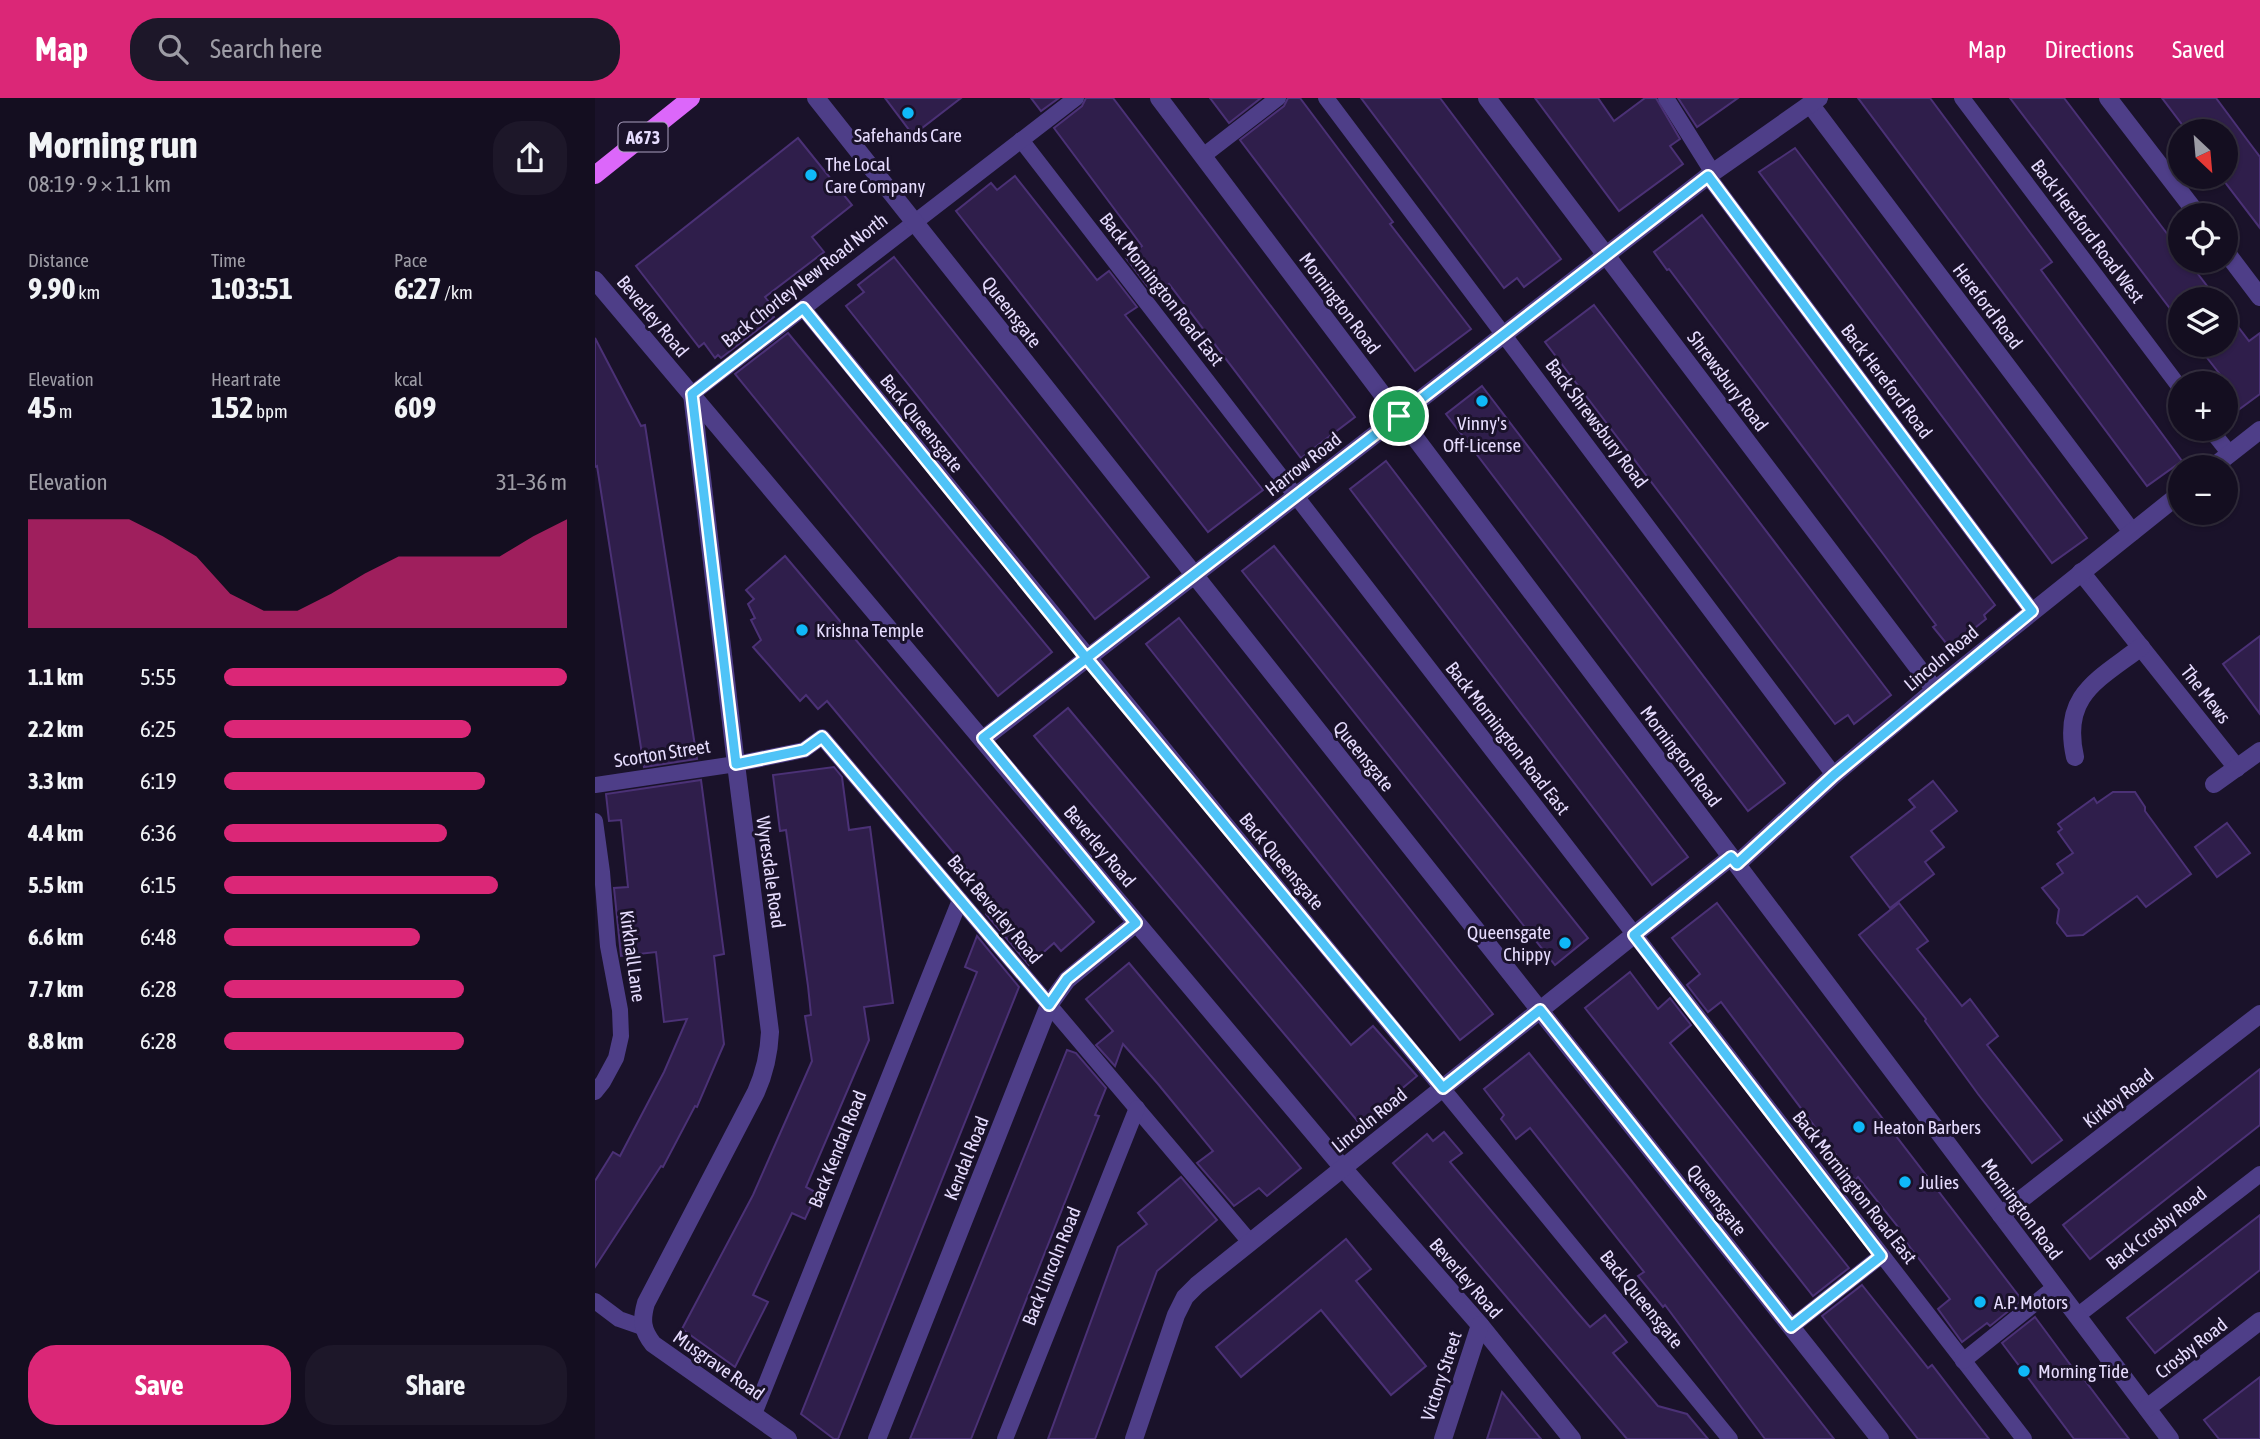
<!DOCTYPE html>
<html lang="en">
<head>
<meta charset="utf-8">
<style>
  :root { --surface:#140e20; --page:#1d1729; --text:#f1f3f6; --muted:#9d9ca5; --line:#332e3e; --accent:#db2777 }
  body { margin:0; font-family:"Asap Condensed",sans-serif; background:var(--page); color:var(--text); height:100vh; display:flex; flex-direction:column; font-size:26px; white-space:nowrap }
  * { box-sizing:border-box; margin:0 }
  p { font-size:23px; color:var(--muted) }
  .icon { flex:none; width:38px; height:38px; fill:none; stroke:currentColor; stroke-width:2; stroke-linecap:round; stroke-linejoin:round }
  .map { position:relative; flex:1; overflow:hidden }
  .drawer { display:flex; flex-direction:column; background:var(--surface); width:595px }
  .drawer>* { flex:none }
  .needle { width:46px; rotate:154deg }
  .buttons { position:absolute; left:1573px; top:21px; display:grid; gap:14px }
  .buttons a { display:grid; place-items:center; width:70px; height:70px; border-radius:50%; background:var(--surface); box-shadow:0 2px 5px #0004,0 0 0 2px var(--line); font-size:35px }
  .pin { position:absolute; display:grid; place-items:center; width:60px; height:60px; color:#fff; margin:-30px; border:4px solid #fff; border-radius:50%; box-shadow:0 2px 7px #0007 }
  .round { display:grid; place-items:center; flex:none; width:74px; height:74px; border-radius:28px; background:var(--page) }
  .head { display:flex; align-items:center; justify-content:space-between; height:119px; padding:0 28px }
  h1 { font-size:38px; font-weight:700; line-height:52px }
  .figures { display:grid; grid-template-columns:repeat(3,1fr); gap:10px; height:119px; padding:7px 28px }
  .figures div { display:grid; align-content:center }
  .figures b { font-size:30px; font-weight:700 }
  .figures small { font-size:19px; font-weight:400 }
  .figures p { font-size:19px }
  .chart { height:196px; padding:14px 28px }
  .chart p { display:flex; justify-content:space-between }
  .chart svg { width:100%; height:126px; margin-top:7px; fill:var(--accent); opacity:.7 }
  .cta { display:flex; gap:14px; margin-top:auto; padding:14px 28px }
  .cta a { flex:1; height:80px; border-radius:28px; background:var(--accent); color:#fff; font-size:28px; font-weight:700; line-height:80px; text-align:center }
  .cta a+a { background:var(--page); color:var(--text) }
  ul { padding:0 28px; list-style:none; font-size:23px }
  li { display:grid; grid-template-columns:112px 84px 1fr; align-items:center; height:52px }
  li i { height:18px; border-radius:9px; background:var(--accent) }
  header { display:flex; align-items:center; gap:42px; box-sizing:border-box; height:98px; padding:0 35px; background:var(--accent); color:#fff }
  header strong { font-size:33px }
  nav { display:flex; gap:38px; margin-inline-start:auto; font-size:24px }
  .search { width:490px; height:63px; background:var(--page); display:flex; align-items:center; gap:18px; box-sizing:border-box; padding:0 24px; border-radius:28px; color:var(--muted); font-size:26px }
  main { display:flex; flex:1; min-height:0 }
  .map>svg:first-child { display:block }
  .building { fill:#2f1e4b; stroke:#4b3176; stroke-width:2 }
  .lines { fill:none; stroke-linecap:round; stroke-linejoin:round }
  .service { stroke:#4e3e88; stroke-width:16 }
  .minor { stroke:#4e3e88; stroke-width:18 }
  .primary { stroke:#dc67fa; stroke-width:18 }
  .route-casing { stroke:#fff; stroke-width:14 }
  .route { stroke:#4fc3f7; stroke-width:9 }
  .poi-dot { fill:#0fb9f8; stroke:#1a122a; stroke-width:2.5 }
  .labels { text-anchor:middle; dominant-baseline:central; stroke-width:6; stroke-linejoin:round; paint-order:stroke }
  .shield { fill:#1a122a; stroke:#a99fbe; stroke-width:2 }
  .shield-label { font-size:18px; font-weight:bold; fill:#e6dcfe }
  .poi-label { font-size:19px; fill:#e6dcfe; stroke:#1a122a; text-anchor:start }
  .street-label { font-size:19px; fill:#e6dcfe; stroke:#1a122a }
</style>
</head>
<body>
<header>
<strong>Map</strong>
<div class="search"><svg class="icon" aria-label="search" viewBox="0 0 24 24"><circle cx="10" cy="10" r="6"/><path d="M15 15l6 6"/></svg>Search here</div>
<nav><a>Map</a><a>Directions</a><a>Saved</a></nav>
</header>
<main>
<section class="drawer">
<div class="head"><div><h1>Morning run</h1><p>08:19 · 9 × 1.1 km</p></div><a class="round"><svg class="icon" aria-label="share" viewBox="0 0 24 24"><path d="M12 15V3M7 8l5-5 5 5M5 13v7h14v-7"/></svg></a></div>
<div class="figures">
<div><p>Distance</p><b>9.90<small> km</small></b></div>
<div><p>Time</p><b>1:03:51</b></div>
<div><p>Pace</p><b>6:27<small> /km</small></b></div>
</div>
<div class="figures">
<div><p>Elevation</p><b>45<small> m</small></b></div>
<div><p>Heart rate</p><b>152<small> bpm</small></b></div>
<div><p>kcal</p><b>609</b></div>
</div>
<div class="chart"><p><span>Elevation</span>31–36 m</p>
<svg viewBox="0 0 160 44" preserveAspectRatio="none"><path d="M0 44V6L10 6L20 6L30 6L40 12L50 19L60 32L70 38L80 38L90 32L100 25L110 19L120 19L130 19L140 19L150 12L160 6V44z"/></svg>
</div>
<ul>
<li><b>1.1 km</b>5:55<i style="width:100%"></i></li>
<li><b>2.2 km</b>6:25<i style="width:72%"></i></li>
<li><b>3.3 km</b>6:19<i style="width:76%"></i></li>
<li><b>4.4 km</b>6:36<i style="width:65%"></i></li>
<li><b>5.5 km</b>6:15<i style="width:80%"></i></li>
<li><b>6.6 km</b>6:48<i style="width:57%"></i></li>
<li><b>7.7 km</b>6:28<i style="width:70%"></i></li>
<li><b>8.8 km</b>6:28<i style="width:70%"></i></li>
</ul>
<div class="cta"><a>Save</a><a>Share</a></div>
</section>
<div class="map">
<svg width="1665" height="1341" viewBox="0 0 1665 1341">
  <rect width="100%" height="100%" fill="#1a122a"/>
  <g class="building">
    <path d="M290,0H366L318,37Z"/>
    <path d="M436,0H464L446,13Z"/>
    <path d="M491,0H518L760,319L706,360L574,186L559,197L531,160L547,148L459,30L487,8Z"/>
    <path d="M615,0H666L634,25Z"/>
    <path d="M693,0H705L798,124L795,126L876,231L820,273L645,42L689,8Z"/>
    <path d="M766,0H845L966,161L929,189L922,180L909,190Z"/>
    <path d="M940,0H1003L1019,23L1050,0H1061L1085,41L1075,48L1088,66L1024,113Z"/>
    <path d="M1083,0H1143L1102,29Z"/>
    <path d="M1263,0H1335L1457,164L1446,172L1587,363L1552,388Z"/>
    <path d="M1415,0H1469L1586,154V163H1593L1622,201H1586V225Z"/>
    <path d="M1567,0H1621L1653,43L1665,59V130L1626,79H1631V33H1592Z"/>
    <path d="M203,40L257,107L217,139L229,154L170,199L181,213L177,216L179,219L126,260L123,257L120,260L109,245L104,249L41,168Z"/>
    <path d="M1200,50L1492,440L1457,465L1164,74Z"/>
    <path d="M420,78L502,182L514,173L542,209L530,217L668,392L613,434L361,113L396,85L402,92Z"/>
    <path d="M1107,117L1400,507L1389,517L1391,521L1355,550L1338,529L1341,527L1289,457L1074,171L1072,172L1059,154Z"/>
    <path d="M299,159L554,479L500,521L251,208L269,194L263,187Z"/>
    <path d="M999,207L1296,597L1259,626L1253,617L1240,626L950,244Z"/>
    <path d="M1631,213L1654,243L1665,235V296L1631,321V284L1602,247H1631Z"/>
    <path d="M193,235L457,554L403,598L140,276Z"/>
    <path d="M0,240L46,328L50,327L102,661L49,669L2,368L0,369Z"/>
    <path d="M887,288L1190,685L1153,713L851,316Z"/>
    <path d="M791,363L1093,759L1057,787L755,391Z"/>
    <path d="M679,448L993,840L960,867L647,473Z"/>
    <path d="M190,458L499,824L466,853L459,845L434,867L391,816L397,801L232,603L223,611L211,597L205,603L158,549L166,542L156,522L160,520L153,506L159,501L151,492Z"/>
    <path d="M584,520L898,916L865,942L551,546Z"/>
    <path d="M1665,538V616L1628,566Z"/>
    <path d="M473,610L756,947L778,928L822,978L765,1026L439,638Z"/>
    <path d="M239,669L247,679L254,732L275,729L298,905L269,909L274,942L211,1089L222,1095L210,1121L197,1115L158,1197L173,1204L140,1269L87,1231L158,1097L217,963L210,918L216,917L213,888L191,732L185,733L178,677Z"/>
    <path d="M106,682L129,856L119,858L129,946L102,1009L100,1008L68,1069L66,1068L0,1169V1083L18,1054L25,1058L69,974L92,921L69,924L61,854L26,858L19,790L33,789L26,722L14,723L11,696Z"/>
    <path d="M1338,683L1362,713L1336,733L1349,749L1330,764L1339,776L1295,810L1256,759L1320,709L1314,702Z"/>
    <path d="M1518,694H1540L1550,709V713L1596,776L1551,809L1542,798L1488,837L1472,838L1462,825L1464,811L1447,790L1468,775L1462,766L1478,755L1463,734L1467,731L1463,726L1499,700L1502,705Z"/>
    <path d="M1632,725L1655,755L1622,779L1600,749Z"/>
    <path d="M1122,805L1427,1202L1395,1228L1392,1225L1367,1244L1343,1211L1355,1201L1301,1131L1303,1129L1263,1079L1260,1082L1126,904L1113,914L1092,887L1105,876L1077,840Z"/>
    <path d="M1304,805L1333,843L1322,851L1367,908L1375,901L1403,938L1392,947L1467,1042L1437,1065L1383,996L1330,923L1331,921L1264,837Z"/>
    <path d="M382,838L424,889L243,1341H239L206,1316L382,874L370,869Z"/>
    <path d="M534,865L706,1070L672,1098L664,1090L639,1108L602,1065L618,1053L563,986L528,946L520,968L501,947L518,933L491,901Z"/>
    <path d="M1035,874L1063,911L1075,900L1096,927L1075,945L1254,1170L1218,1198L990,910Z"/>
    <path d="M472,952L481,955L511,990L500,1017L504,1018L376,1341H315Z"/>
    <path d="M934,955L1035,1081L1239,1341H1170L1070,1207L1068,1209L1043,1178L1049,1174L935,1030L921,1041L913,1030L906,1021L909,1017L889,991Z"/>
    <path d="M1665,971V1027L1495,1161L1468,1127Z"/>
    <path d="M849,1034L867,1055L855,1064L981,1213L995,1229L1010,1217L1032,1244L1018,1255L1063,1308L1092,1316L1113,1341H1032L798,1065L832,1036L838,1043Z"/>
    <path d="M586,1079L622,1122L562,1173L500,1341H453L523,1149L552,1126L543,1115Z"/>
    <path d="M1665,1117V1172L1560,1255L1532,1220Z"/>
    <path d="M751,1141L776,1171L761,1183L831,1268L796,1297L726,1212L646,1279L621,1249Z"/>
    <path d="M1267,1187L1333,1270L1337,1267L1394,1341H1323L1227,1218Z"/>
    <path d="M1440,1219L1480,1273L1482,1272L1534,1341H1479L1407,1245Z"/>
    <path d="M1665,1279V1341H1624L1609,1322Z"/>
    <path d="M907,1294L946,1341H892Z"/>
  </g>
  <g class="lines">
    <g class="service">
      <path d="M731,0L1239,677"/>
      <path d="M1071,0L1118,75"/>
      <path d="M1367,0L1586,291"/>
      <path d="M426,42L1429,1341"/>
      <path d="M608,58L683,0"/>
      <path d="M1113,78L1437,513"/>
      <path d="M208,210C515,589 827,963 1135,1341"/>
      <path d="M97,296L481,0"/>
      <path d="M1615,331L1635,356"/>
      <path d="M0,687L141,666L209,652L227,639L655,1144"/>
      <path d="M0,723L7,774L13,848L25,912L26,938L21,960L8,984L0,994"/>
      <path d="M0,1203L24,1221L47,1229"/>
      <path d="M1482,1218L1665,1076"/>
      <path d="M1196,1229L1286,1158"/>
      <path d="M1368,1263L1460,1189"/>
      <path d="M159,1316L365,802"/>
      <path d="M410,1341L542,1010"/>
    </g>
    <g class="minor">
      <path d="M221,0L1285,1341"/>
      <path d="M564,0L1575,1341"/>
      <path d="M892,0L1340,592"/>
      <path d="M1513,0L1603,117"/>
      <path d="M1215,6L1537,434"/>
      <path d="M1631,154L1665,199"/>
      <path d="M0,182L748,1070L885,1227L977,1341"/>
      <path d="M97,296L141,666L175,934C174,956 170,974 161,994L51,1205C46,1222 47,1232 58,1246L193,1341"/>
      <path d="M1618,369L1665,332"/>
      <path d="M1486,474L1642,670"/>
      <path d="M388,641L1113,78L1224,0"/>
      <path d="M1480,659C1466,597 1503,582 1546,549"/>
      <path d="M1619,686L1665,653"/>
      <path d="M1142,766L1239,677L1340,592L1586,395"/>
      <path d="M1406,1117L1665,916"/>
      <path d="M1552,1310L1665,1223"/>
      <path d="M282,1341L454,907L472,882L541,825"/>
      <path d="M539,1341L581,1217L590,1199L602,1187L1136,759"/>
      <path d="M848,1341L885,1227"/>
    </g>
    <path class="primary" d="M0,77L96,0"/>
  </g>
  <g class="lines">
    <g class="route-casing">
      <path id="route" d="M804,318L388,640L541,825L472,881L454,907L227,639L209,652L141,666L97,296L208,210L492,561L848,990L945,912L1196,1229L1286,1158L1039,837L1136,759L1142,766L1239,677L1437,513L1113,78L804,318"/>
    </g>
    <use href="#route" class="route"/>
  </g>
  <g class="poi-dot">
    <circle cx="313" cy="15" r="7"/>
    <circle cx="216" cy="77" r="7"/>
    <circle cx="887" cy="303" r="7"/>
    <circle cx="207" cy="532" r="7"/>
    <circle cx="970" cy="845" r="7"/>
    <circle cx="1264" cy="1029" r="7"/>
    <circle cx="1310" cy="1084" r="7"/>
    <circle cx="1385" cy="1204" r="7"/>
    <circle cx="1429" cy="1273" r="7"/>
  </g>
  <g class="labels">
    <rect class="shield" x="23.5" y="24.5" width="49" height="29" rx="5"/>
    <g class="shield-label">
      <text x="48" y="39">A673</text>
    </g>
    <g class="poi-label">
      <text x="313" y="37" text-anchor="middle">Safehands Care</text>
      <text x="230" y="66">The Local<tspan x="230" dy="22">Care Company</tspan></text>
      <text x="887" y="325" text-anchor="middle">Vinny's<tspan x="887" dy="22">Off-License</tspan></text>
      <text x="221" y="532">Krishna Temple</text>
      <text x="956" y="834" text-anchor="end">Queensgate<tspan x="956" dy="22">Chippy</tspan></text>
      <text x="1278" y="1029">Heaton Barbers</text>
      <text x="1324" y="1084">Julies</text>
      <text x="1399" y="1204">A.P. Motors</text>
      <text x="1443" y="1273">Morning Tide</text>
    </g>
    <g class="street-label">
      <text transform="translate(1493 133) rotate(53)">Back Hereford Road West</text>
      <text transform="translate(209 182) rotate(-38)">Back Chorley New Road North</text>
      <text transform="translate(567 191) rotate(52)">Back Mornington Road East</text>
      <text transform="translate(745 205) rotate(53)">Mornington Road</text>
      <text transform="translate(1393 208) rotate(53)">Hereford Road</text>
      <text transform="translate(417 214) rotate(52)">Queensgate</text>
      <text transform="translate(58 218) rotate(50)">Beverley Road</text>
      <text transform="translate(1133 283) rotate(53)">Shrewsbury Road</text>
      <text transform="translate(1292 283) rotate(53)">Back Hereford Road</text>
      <text transform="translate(327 325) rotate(51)">Back Queensgate</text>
      <text transform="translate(1002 325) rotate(53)">Back Shrewsbury Road</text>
      <text transform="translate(708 366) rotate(-38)">Harrow Road</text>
      <text transform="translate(1346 560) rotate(-40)">Lincoln Road</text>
      <text transform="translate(1611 596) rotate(52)">The Mews</text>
      <text transform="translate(913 640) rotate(52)">Back Mornington Road East</text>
      <text transform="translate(67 655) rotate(-9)">Scorton Street</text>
      <text transform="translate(769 658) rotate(51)">Queensgate</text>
      <text transform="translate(1086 658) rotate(53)">Mornington Road</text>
      <text transform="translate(505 748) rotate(50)">Beverley Road</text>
      <text transform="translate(687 763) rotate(50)">Back Queensgate</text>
      <text transform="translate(176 774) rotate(82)">Wyresdale Road</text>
      <text transform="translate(400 811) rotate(50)">Back Beverley Road</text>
      <text transform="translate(38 858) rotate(82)">Kirkhall Lane</text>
      <text transform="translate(1523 1000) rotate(-38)">Kirkby Road</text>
      <text transform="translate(774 1022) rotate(-39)">Lincoln Road</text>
      <text transform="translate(242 1051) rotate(-68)">Back Kendal Road</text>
      <text transform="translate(371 1060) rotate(-68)">Kendal Road</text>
      <text transform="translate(1260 1089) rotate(52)">Back Mornington Road East</text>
      <text transform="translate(1122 1102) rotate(52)">Queensgate</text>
      <text transform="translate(1427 1111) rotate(53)">Mornington Road</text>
      <text transform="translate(1561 1130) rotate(-38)">Back Crosby Road</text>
      <text transform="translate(456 1168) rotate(-68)">Back Lincoln Road</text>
      <text transform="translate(871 1180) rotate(49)">Beverley Road</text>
      <text transform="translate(1047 1201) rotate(51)">Back Queensgate</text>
      <text transform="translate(1596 1250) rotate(-38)">Crosby Road</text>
      <text transform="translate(124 1267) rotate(35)">Musgrave Road</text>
      <text transform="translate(846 1278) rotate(-72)">Victory Street</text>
    </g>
  </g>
</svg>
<div class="buttons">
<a><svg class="needle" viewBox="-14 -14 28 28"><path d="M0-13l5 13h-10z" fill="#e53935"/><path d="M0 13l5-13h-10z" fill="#9d9ca5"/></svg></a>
<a><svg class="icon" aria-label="locate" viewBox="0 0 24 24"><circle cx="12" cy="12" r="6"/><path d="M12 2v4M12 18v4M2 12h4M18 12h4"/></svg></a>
<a><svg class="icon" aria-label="layers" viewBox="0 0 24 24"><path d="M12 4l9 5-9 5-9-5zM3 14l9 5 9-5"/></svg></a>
<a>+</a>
<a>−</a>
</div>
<div class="pin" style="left:804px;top:318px;background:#1e9e55"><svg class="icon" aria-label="arrive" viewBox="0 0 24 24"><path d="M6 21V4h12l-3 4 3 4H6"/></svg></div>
</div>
</main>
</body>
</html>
